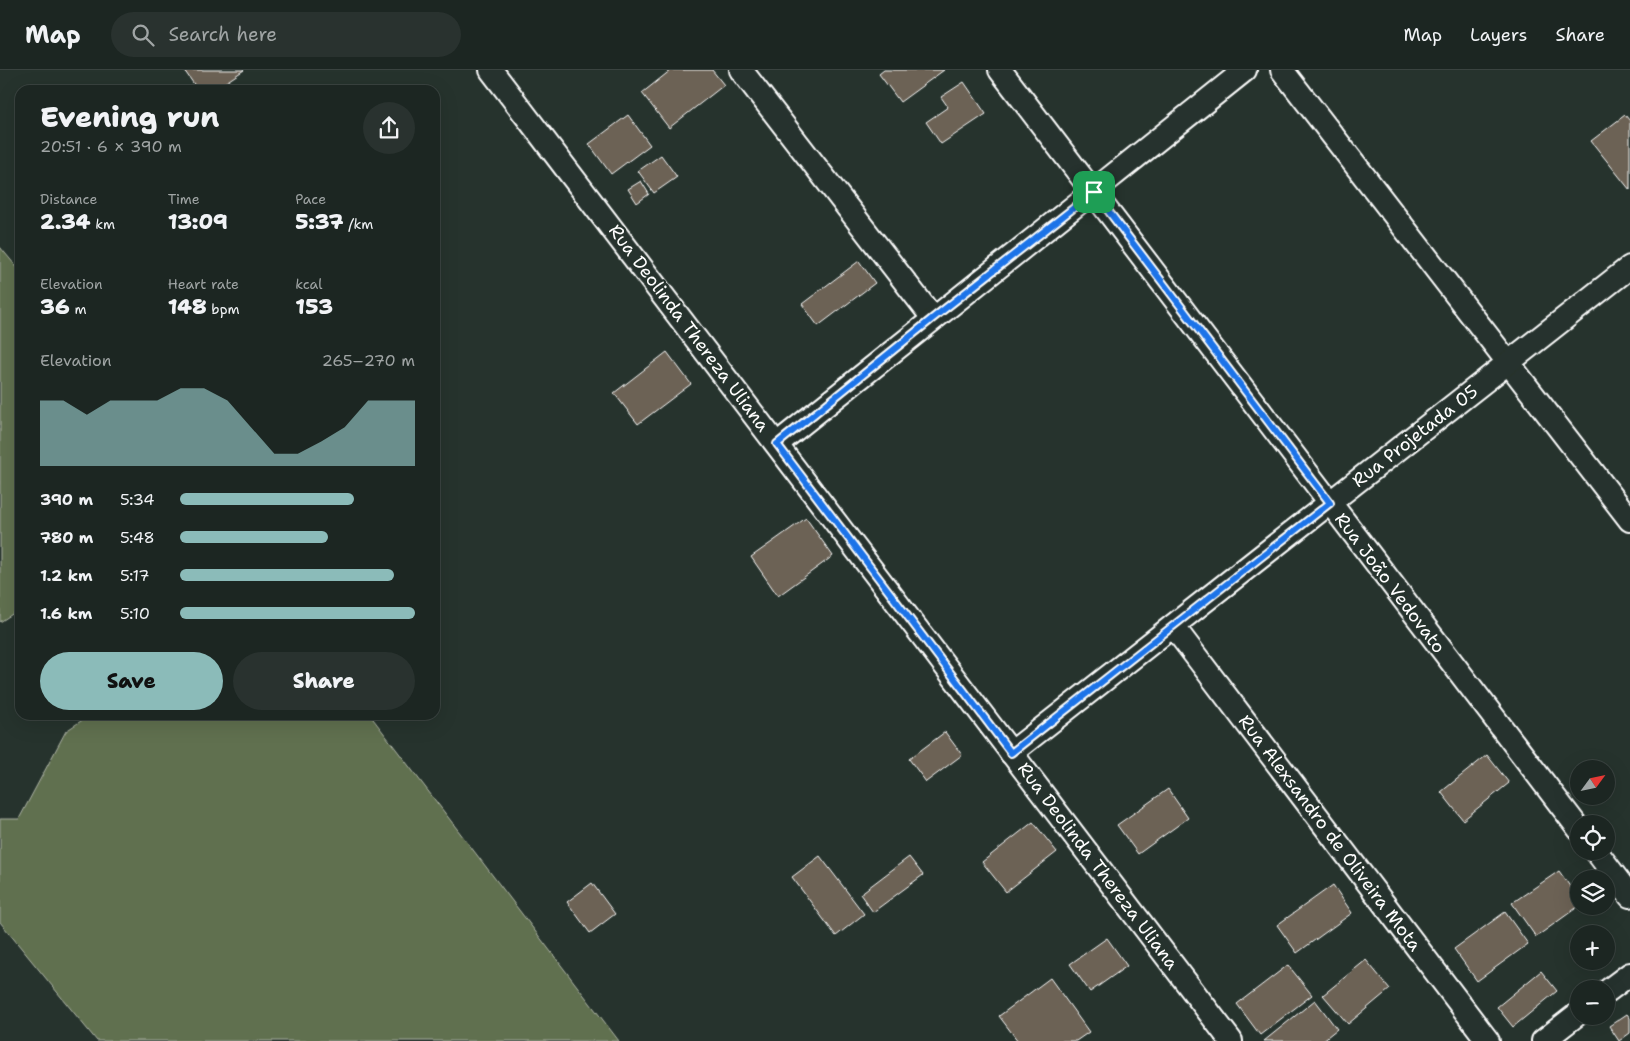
<!DOCTYPE html>
<html lang="en">
<head>
<meta charset="utf-8">
<style>
  :root { --surface:#1c2622; --page:#29322f; --text:#f1f3f6; --muted:#a0a5a5; --line:#3a4340; --accent:#8bbbb9 }
  body { margin:0; font-family:"Shantell Sans",sans-serif; background:var(--page); color:var(--text); height:100vh; display:flex; flex-direction:column; font-size:19px; white-space:nowrap }
  * { box-sizing:border-box; margin:0 }
  p { font-size:16px; color:var(--muted) }
  .icon { flex:none; width:28px; height:28px; fill:none; stroke:currentColor; stroke-width:2; stroke-linecap:round; stroke-linejoin:round }
  .map { position:relative; flex:1; overflow:hidden }
  .details { position:absolute; left:15px; top:15px; width:425px; height:635px; display:flex; flex-direction:column; background:var(--surface); border-radius:15px; box-shadow:0 5px 20px #0002,0 0 0 1px var(--line) }
  .details>* { flex:none }
  .needle { width:32px; rotate:57deg }
  .tools { position:absolute; left:1570px; top:690px; display:grid; gap:10px }
  .tools a { display:grid; place-items:center; width:45px; height:45px; border-radius:50%; background:var(--surface); box-shadow:0 5px 20px #0002,0 0 0 1px var(--line); font-size:25px }
  .pin { position:absolute; display:grid; place-items:center; width:42px; height:42px; color:#fff; margin:-21px; border-radius:10px; box-shadow:0 2px 8px #0006 }
  .round { display:grid; place-items:center; flex:none; width:52px; height:52px; border-radius:26px; background:var(--page) }
  .summary { display:flex; align-items:center; justify-content:space-between; height:85px; padding:0 25px }
  h1 { font-size:28px; font-weight:800; line-height:38px }
  .figures { display:grid; grid-template-columns:repeat(3,1fr); gap:8px; height:85px; padding:5px 25px }
  .figures div { display:grid; align-content:center }
  .figures b { font-size:21px; font-weight:800 }
  .figures small { font-size:14px; font-weight:400 }
  .figures p { font-size:14px }
  .chart { height:140px; padding:10px 25px }
  .chart p { display:flex; justify-content:space-between }
  .chart svg { width:100%; height:90px; margin-top:5px; fill:var(--accent); opacity:.7 }
  .action { display:flex; gap:10px; margin-top:auto; padding:10px 25px }
  .action a { flex:1; height:58px; border-radius:30px; background:var(--accent); color:#111; font-size:20px; font-weight:800; line-height:58px; text-align:center }
  .action a+a { background:var(--page); color:var(--text) }
  ul { padding:0 25px; list-style:none; font-size:16px }
  li { display:grid; grid-template-columns:80px 60px 1fr; align-items:center; height:38px }
  li i { height:12px; border-radius:6px; background:var(--accent) }
  header { display:flex; align-items:center; gap:30px; box-sizing:border-box; height:70px; padding:0 25px; background:var(--surface); border-bottom:1px solid var(--line) }
  header strong { font-size:24px }
  nav { display:flex; gap:28px; margin-inline-start:auto; font-size:18px }
  .search { width:350px; height:45px; background:var(--page); display:flex; align-items:center; gap:12px; box-sizing:border-box; padding:0 18px; border-radius:28px; color:var(--muted); font-size:19px }
  .map>svg:first-child { display:block }
  .green { fill:#616f50; stroke:#b0b7a8 }
  .building { fill:#6c6255; stroke:#fff }
  .lines { fill:none; stroke-linecap:round; stroke-linejoin:round }
  .minor-casing { stroke:#fff; stroke-width:26 }
  .minor { stroke:#26332d; stroke-width:22 }
  .route-casing { stroke:#fff; stroke-width:10 }
  .route { stroke:#1a73e8; stroke-width:6 }
  .labels { text-anchor:middle; dominant-baseline:central; stroke-width:4.5; stroke-linejoin:round; paint-order:stroke }
  .street-label { font-size:18px; fill:#fff; stroke:#26332d }
</style>
</head>
<body>
<header>
<strong>Map</strong>
<div class="search"><svg class="icon" aria-label="search" viewBox="0 0 24 24"><circle cx="10" cy="10" r="6"/><path d="M15 15l6 6"/></svg>Search here</div>
<nav><a>Map</a><a>Layers</a><a>Share</a></nav>
</header>
<div class="map">
<svg width="1630" height="971" viewBox="0 0 1630 971">
  <rect width="100%" height="100%" fill="#26332d"/>
  <filter id="ink" filterUnits="userSpaceOnUse"><feTurbulence type="fractalNoise" baseFrequency=".02" numOctaves="2"/><feDisplacementMap in="SourceGraphic" scale="10" xChannelSelector="R" yChannelSelector="G"/><feConvolveMatrix kernelMatrix="1 2 1 2 8 2 1 2 1" color-interpolation-filters="sRGB"/></filter>
  <g filter="url(#ink)">
    <g class="green">
      <path d="M0,177L20,201V539L0,552Z"/>
      <path d="M90,645H370L619,971H97L0,852V749H19L66,661Z"/>
    </g>
    <g class="building">
      <path d="M184,0H244L214,20H198Z"/>
      <path d="M671,0H712L724,15L669,58L642,23Z"/>
      <path d="M884,0H944L900,32L879,4Z"/>
      <path d="M964,12L986,44L941,74L926,52L948,37L941,27Z"/>
      <path d="M628,45L650,75L611,104L589,74Z"/>
      <path d="M1625,45L1630,51V120L1591,71Z"/>
      <path d="M661,85L677,107L654,123L638,101Z"/>
      <path d="M641,111L649,124L637,133L628,119Z"/>
      <path d="M859,191L875,213L818,256L802,234Z"/>
      <path d="M667,282L691,314L638,354L614,323Z"/>
      <path d="M806,448L833,486L778,526L751,487Z"/>
      <path d="M945,662L962,685L926,712L909,689Z"/>
      <path d="M1487,685L1509,713L1463,750L1441,722Z"/>
      <path d="M1168,719L1188,748L1138,784L1117,755Z"/>
      <path d="M1033,752L1057,782L1006,822L982,792Z"/>
      <path d="M820,786L864,844L836,866L792,807Z"/>
      <path d="M909,787L923,805L873,842L860,824Z"/>
      <path d="M1559,801L1579,829V836L1536,867L1512,833Z"/>
      <path d="M592,813L615,844L590,863L567,832Z"/>
      <path d="M1333,815L1352,843L1297,883L1277,855Z"/>
      <path d="M1505,842L1528,874L1477,911L1454,879Z"/>
      <path d="M1107,868L1127,896L1090,922L1070,894Z"/>
      <path d="M1366,890L1390,919L1348,954L1323,925Z"/>
      <path d="M1288,895L1312,925L1260,965L1237,934Z"/>
      <path d="M1541,901L1557,921L1513,957L1497,937Z"/>
      <path d="M1050,908L1089,962L1076,971H1018L999,946Z"/>
      <path d="M1315,930L1337,959L1322,971H1264Z"/>
      <path d="M1627,944L1630,948V963L1619,971L1609,956Z"/>
    </g>
    <g class="lines">
      <g class="minor-casing">
        <g id="minor">
          <path d="M491,0L1231,971"/>
          <path d="M741,0L933,248"/>
          <path d="M1000,0L1579,759"/>
          <path d="M1282,0L1630,450"/>
          <path d="M777,374L1245,0"/>
          <path d="M1173,556L1488,971"/>
          <path d="M1011,683L1630,197"/>
          <path d="M1596,781L1630,826"/>
          <path d="M1606,922L1630,904"/>
          <path d="M1543,971L1579,943"/>
        </g>
      </g>
      <use href="#minor" class="minor"/>
    </g>
  </g>
  <g class="lines" filter="url(#ink)">
    <g class="route-casing">
      <path id="route" d="M1094,122L1330,433L1011,683L777,374L933,248Z"/>
    </g>
    <use href="#route" class="route"/>
  </g>
  <g class="labels">
    <g class="street-label">
      <text transform="translate(689 258) rotate(53)">Rua Deolinda Thereza Uliana</text>
      <text transform="translate(1415 366) rotate(-38)">Rua Projetada 05</text>
      <text transform="translate(1390 513) rotate(53)">Rua João Vedovato</text>
      <text transform="translate(1330 763) rotate(53)">Rua Alexsandro de Oliveira Mota</text>
      <text transform="translate(1098 796) rotate(53)">Rua Deolinda Thereza Uliana</text>
    </g>
  </g>
</svg>
<div class="tools">
<a><svg class="needle" viewBox="-14 -14 28 28"><path d="M0-13l5 13h-10z" fill="#e53935"/><path d="M0 13l5-13h-10z" fill="#a0a5a5"/></svg></a>
<a><svg class="icon" aria-label="locate" viewBox="0 0 24 24"><circle cx="12" cy="12" r="6"/><path d="M12 2v4M12 18v4M2 12h4M18 12h4"/></svg></a>
<a><svg class="icon" aria-label="layers" viewBox="0 0 24 24"><path d="M12 4l9 5-9 5-9-5zM3 14l9 5 9-5"/></svg></a>
<a>+</a>
<a>−</a>
</div>
<div class="pin" style="left:1094px;top:122px;background:#1e9e55"><svg class="icon" aria-label="arrive" viewBox="0 0 24 24"><path d="M6 21V4h12l-3 4 3 4H6"/></svg></div>
<section class="details">
<div class="summary"><div><h1>Evening run</h1><p>20:51 · 6 × 390 m</p></div><a class="round"><svg class="icon" aria-label="share" viewBox="0 0 24 24"><path d="M12 15V3M7 8l5-5 5 5M5 13v7h14v-7"/></svg></a></div>
<div class="figures">
<div><p>Distance</p><b>2.34<small> km</small></b></div>
<div><p>Time</p><b>13:09</b></div>
<div><p>Pace</p><b>5:37<small> /km</small></b></div>
</div>
<div class="figures">
<div><p>Elevation</p><b>36<small> m</small></b></div>
<div><p>Heart rate</p><b>148<small> bpm</small></b></div>
<div><p>kcal</p><b>153</b></div>
</div>
<div class="chart"><p><span>Elevation</span>265–270 m</p>
<svg viewBox="0 0 160 44" preserveAspectRatio="none"><path d="M0 44V12L10 12L20 19L30 12L40 12L50 12L60 6L70 6L80 12L90 25L100 38L110 38L120 32L130 25L140 12L150 12L160 12V44z"/></svg>
</div>
<ul>
<li><b>390 m</b>5:34<i style="width:74%"></i></li>
<li><b>780 m</b>5:48<i style="width:63%"></i></li>
<li><b>1.2 km</b>5:17<i style="width:91%"></i></li>
<li><b>1.6 km</b>5:10<i style="width:100%"></i></li>
</ul>
<div class="action"><a>Save</a><a>Share</a></div>
</section>
</div>
</body>
</html>
